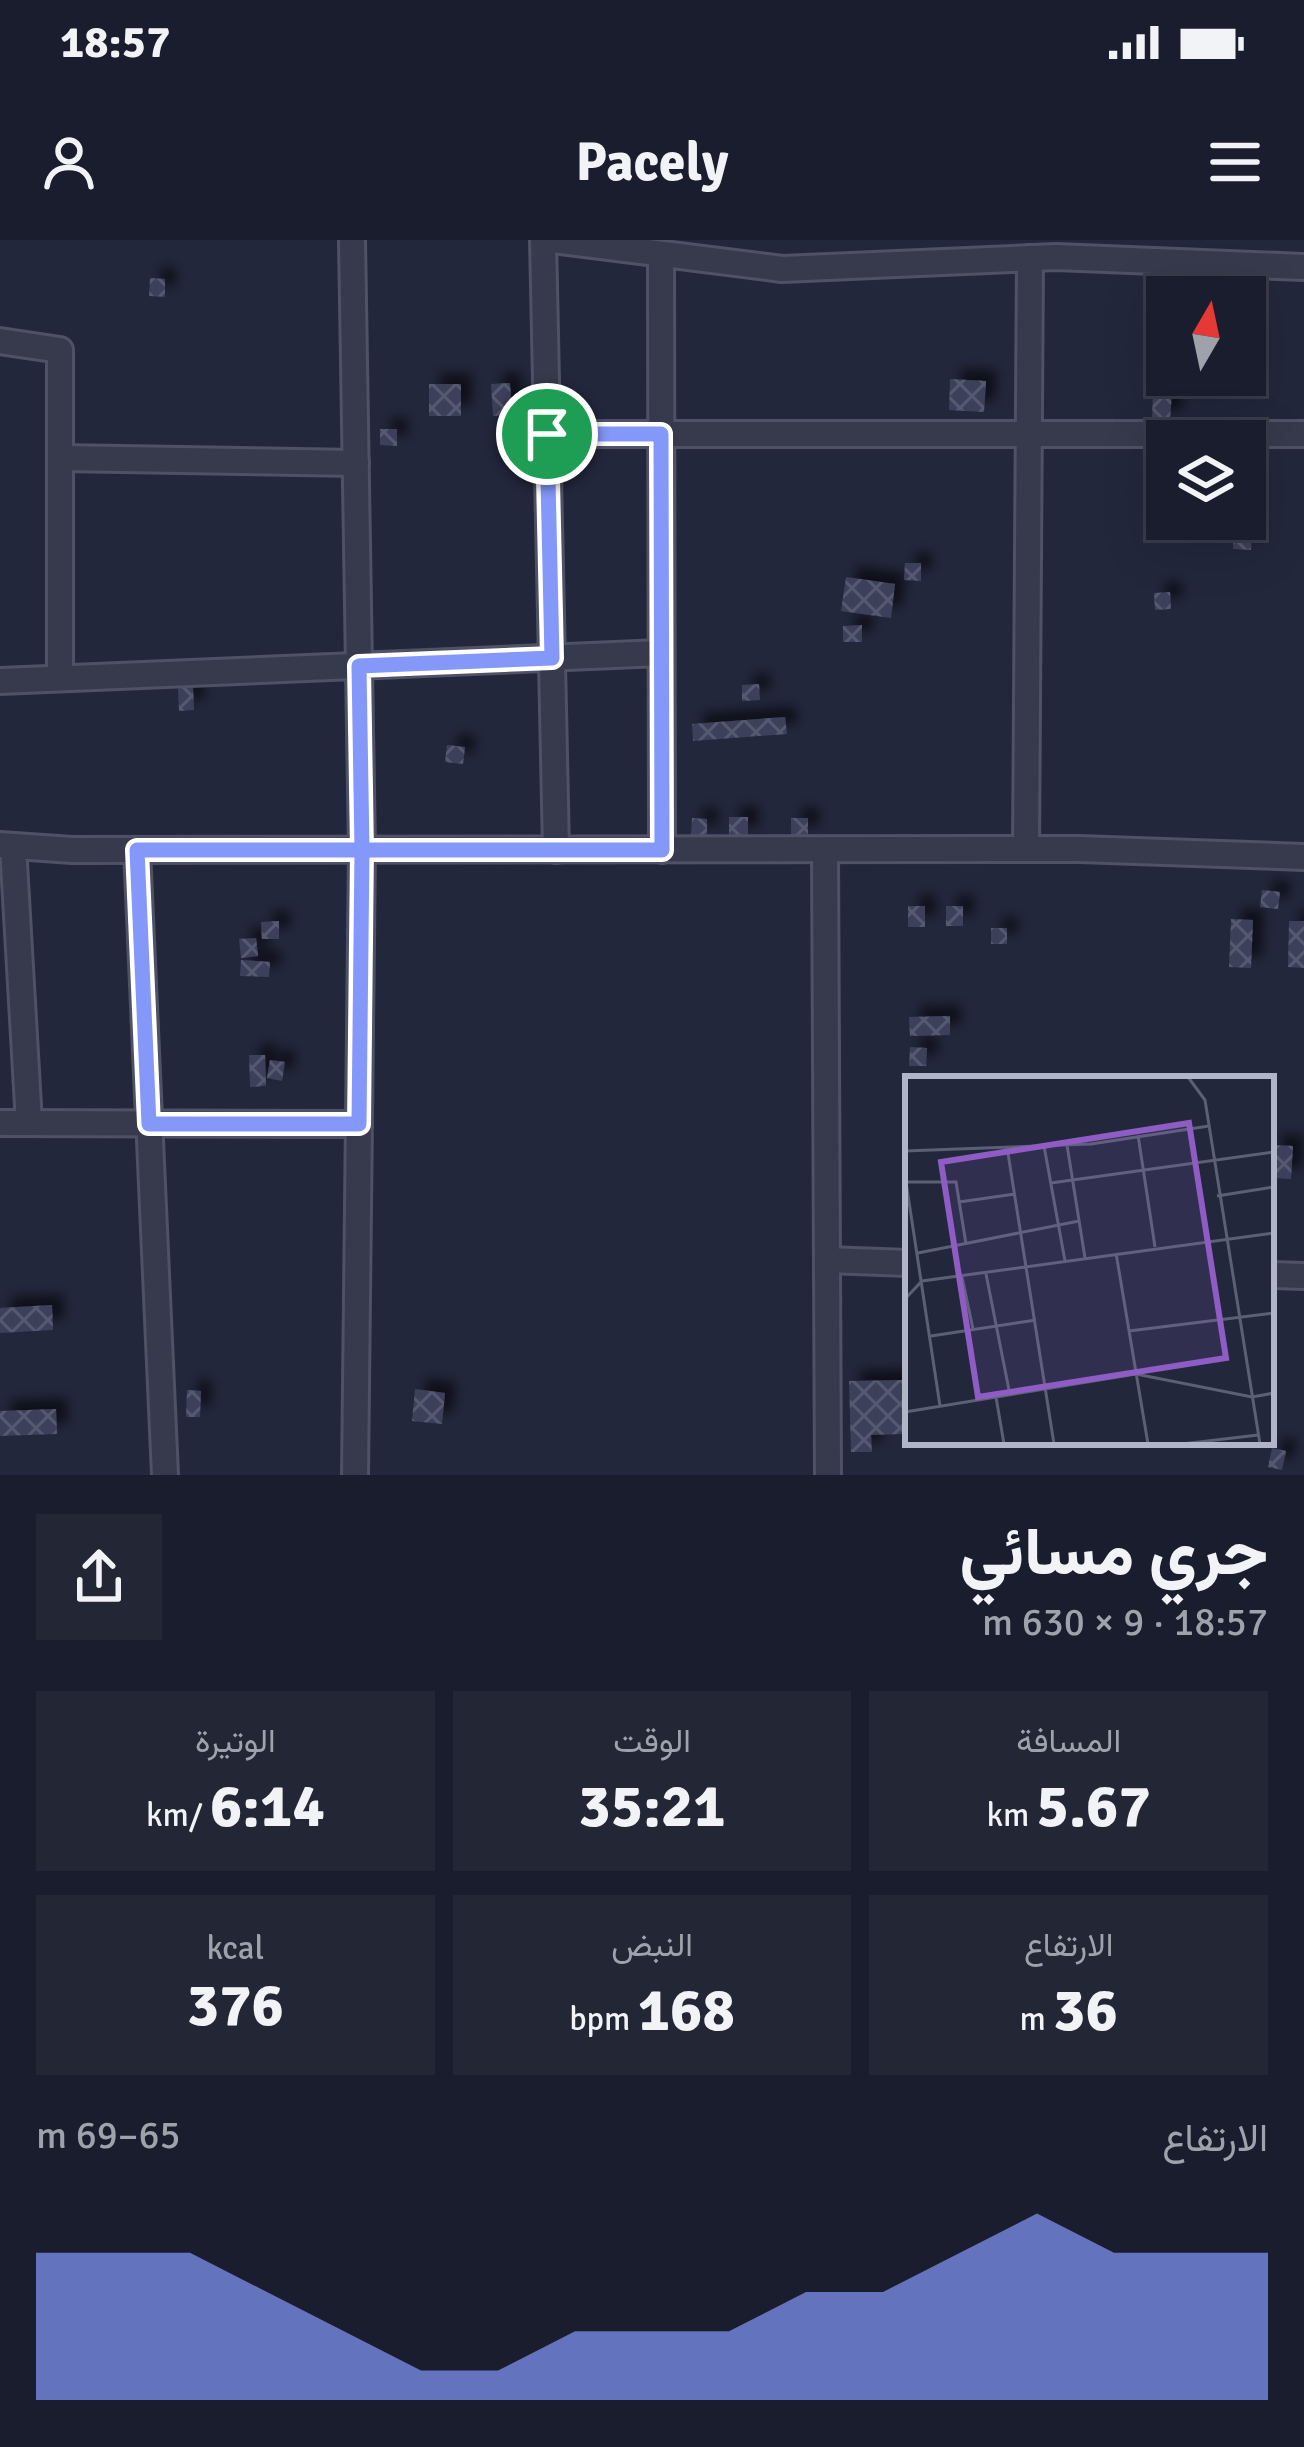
<!DOCTYPE html>
<html lang="ar">
<head>
<meta charset="utf-8">
<style>
  :root { --surface:#1a1d2d; --page:#232635; --text:#f1f3f6; --muted:#9fa2aa; --line:#383b49; --accent:#8498fa }
  body { margin:0; font-family:Signika,Vazirmatn,sans-serif; background:var(--page); color:var(--text); direction:rtl; height:100vh; display:flex; flex-direction:column; font-size:45px; white-space:nowrap }
  * { box-sizing:border-box; margin:0 }
  p { font-size:39px; color:var(--muted) }
  .icon { flex:none; width:66px; height:66px; fill:none; stroke:currentColor; stroke-width:2; stroke-linecap:round; stroke-linejoin:round }
  .map { position:relative; height:1235px; overflow:hidden; direction:ltr }
  .panel { display:flex; flex-direction:column; background:var(--surface); flex:1 }
  .panel>* { flex:none }
  .needle { width:78px; rotate:9deg }
  .fabs { position:absolute; left:1146px; top:36px; display:grid; gap:24px }
  .fabs a { display:grid; place-items:center; width:120px; height:120px; border-radius:0px; background:var(--surface); box-shadow:0 12px 48px #0002,0 0 0 3px var(--line); font-size:60px }
  .pin { position:absolute; display:grid; place-items:center; width:102px; height:102px; color:#fff; margin:-51px; border:6px solid #fff; border-radius:50%; box-shadow:0 3px 12px #0007 }
  .round { display:grid; place-items:center; flex:none; width:126px; height:126px; border-radius:0px; background:var(--page) }
  .summary { display:flex; align-items:center; justify-content:space-between; height:204px; padding:0 36px }
  h1 { font-size:66px; font-weight:800; line-height:90px }
  .figures { display:grid; grid-template-columns:repeat(3,1fr); gap:18px; height:204px; padding:12px 36px }
  .figures div { display:grid; align-content:center; border-radius:0px; background:var(--page); text-align:center }
  .figures b { font-size:60px; font-weight:800 }
  .figures small { font-size:33px; font-weight:400 }
  .figures p { font-size:33px }
  .chart { height:336px; padding:24px 36px }
  .chart p { display:flex; justify-content:space-between }
  .chart svg { width:100%; height:216px; margin-top:12px; fill:var(--accent); opacity:.7 }
  .status { display:flex; justify-content:space-between; align-items:center; height:84px; padding:0 60px; background:var(--surface); direction:ltr }
  .status svg { height:33px; fill:currentColor }
  header { display:flex; justify-content:space-between; align-items:center; height:156px; padding:0 36px; background:var(--surface); font-size:54px; font-weight:800 }
  .map>svg:first-child { display:block }
  .building { fill:url(#building-cross-hatch); filter:url(#shadow) }
  .lines { fill:none; stroke-linecap:round; stroke-linejoin:round }
  .minor-casing { stroke:#4e5264; stroke-width:30 }
  .minor { stroke:#363a4c; stroke-width:24 }
  .route-casing { stroke:#fff; stroke-width:24 }
  .route { stroke:#8498fa; stroke-width:15 }
  .inset-road { fill:none; stroke:#5b6074; stroke-width:3 }
  .view { fill:#8e5cc2; fill-opacity:0.15; stroke:#8e5cc2; stroke-width:6 }
  .inset-edge { fill:none; stroke:#b1b5c8; stroke-width:6 }
</style>
</head>
<body>
<div class="status"><b>18:57</b><svg viewBox="0 0 49 12"><path d="M0 12V9h3v3zM5 12V6h3v6zM10 12V3h3v9zM15 12V0h3v12zM26 1h20v11H26zM47 4h2v5h-2z"/></svg></div>
<header><svg class="icon" aria-label="menu" viewBox="0 0 24 24"><path d="M4 6h16M4 12h16M4 18h16"/></svg>Pacely<svg class="icon" aria-label="person" viewBox="0 0 24 24"><circle cx="12" cy="8" r="4"/><path d="M4 21q1-7 8-7t8 7"/></svg></header>
<div class="map">
<svg width="1304" height="1235" viewBox="0 0 1304 1235">
  <defs>
    <pattern id="building-cross-hatch" width="8" height="8" patternUnits="userSpaceOnUse" patternTransform="scale(3)"><rect width="8" height="8" fill="#3c415a"/><path d="M0 0l8 8M0 8l8-8" fill="none" stroke="#565a70"/></pattern>
    <filter id="shadow"><feDropShadow dx="11" dy="-11" stdDeviation="6" flood-color="#0009"/></filter>
  </defs>
  <rect width="100%" height="100%" fill="#22273c"/>
  <g class="building">
    <path d="M150,38L165,39V57L149,56Z"/>
    <path d="M950,139L986,141L984,172L949,170Z"/>
    <path d="M510,143L512,175L493,176L491,144Z"/>
    <rect x="429" y="144" width="32" height="32"/>
    <path d="M1153,150L1172,151L1170,181L1152,180Z"/>
    <path d="M380,189H397V206L380,205Z"/>
    <path d="M1234,290L1252,291L1251,310L1233,309Z"/>
    <path d="M905,323H921V341L904,340Z"/>
    <path d="M846,337L895,344L891,378L841,371Z"/>
    <path d="M1170,352L1171,369L1155,370L1154,353Z"/>
    <path d="M862,385V402H843V386Z"/>
    <path d="M759,444L760,460L742,461V445Z"/>
    <path d="M178,448H193L194,470L179,471Z"/>
    <path d="M785,477L787,494L693,501L692,484Z"/>
    <path d="M447,505L465,507L463,524L445,522Z"/>
    <rect x="729" y="577" width="19" height="20"/>
    <path d="M692,578L707,579V596L691,595Z"/>
    <rect x="791" y="578" width="17" height="19"/>
    <path d="M1262,650L1280,652L1278,669L1260,667Z"/>
    <rect x="908" y="666" width="17" height="21"/>
    <rect x="946" y="666" width="17" height="20"/>
    <path d="M1231,679L1253,680L1251,728L1229,727Z"/>
    <path d="M279,681V699H262L261,682Z"/>
    <path d="M1289,681H1304V728L1288,727Z"/>
    <rect x="991" y="688" width="16" height="16"/>
    <path d="M256,698L258,716L241,718L239,699Z"/>
    <path d="M241,720L270,722L269,737L240,736Z"/>
    <path d="M950,776V795L910,796L909,777Z"/>
    <path d="M910,807L927,808L926,826H909Z"/>
    <path d="M249,815H265L266,846L250,847Z"/>
    <path d="M270,820L285,822L282,841L267,838Z"/>
    <path d="M1271,905L1293,906L1291,939L1271,938Z"/>
    <path d="M52,1065L53,1090L0,1093V1068Z"/>
    <path d="M903,1140L904,1194L871,1195L872,1212H851L849,1141Z"/>
    <path d="M415,1149L445,1153L442,1184L412,1181Z"/>
    <path d="M187,1150L201,1151L200,1177H186Z"/>
    <path d="M56,1169L57,1194L0,1196V1171Z"/>
    <path d="M1272,1208L1286,1211L1282,1230L1268,1227Z"/>
  </g>
  <g class="lines">
    <g class="minor-casing">
      <g id="minor">
        <path d="M352,0L362,610L355,1235"/>
        <path d="M543,0L556,610"/>
        <path d="M553,0L782,29L1056,17L1304,27"/>
        <path d="M661,14L662,610"/>
        <path d="M0,101L60,110V438"/>
        <path d="M547,194H1304"/>
        <path d="M60,218L356,223"/>
        <path d="M0,441L661,413"/>
        <path d="M0,605L72,610L1079,609L1304,617"/>
        <path d="M13,606L29,883"/>
        <path d="M1026,609L1030,18"/>
        <path d="M137,610L165,1235"/>
        <path d="M825,610L828,1235"/>
        <path d="M0,883L359,884"/>
        <path d="M827,1020L908,1023"/>
        <path d="M1271,1035L1304,1036"/>
      </g>
    </g>
    <use href="#minor" class="minor"/>
  </g>
  <g class="lines">
    <g class="route-casing">
      <path id="route" d="M547,194L552,418L359,426L362,610H137L149,884H359L362,610H662L661,194H547"/>
    </g>
    <use href="#route" class="route"/>
  </g>
  <g transform="translate(905 836)">
    <rect width="369" height="369" fill="#22273c"/>
    <path class="inset-road" d="M283,1L300,24L355,368M233,59L250,171M162,69L180,182M139,70L160,185M102,71L149,368M0,75L186,68L304,50M1,106L35,330M1,106H51L61,168M146,107L369,76M312,120L369,111M54,126L110,118M13,177L174,145M211,177L243,368M81,198L105,319M57,201L68,253M0,223L17,205L369,157M224,255L369,237M26,260L131,244M91,321L99,368M0,336L231,298L347,321L369,317M277,368L353,359"/>
    <path class="view" d="M284,47L321,282L73,321L36,86Z"/>
    <rect width="369" height="369" class="inset-edge"/>
  </g>
</svg>
<div class="fabs">
<a><svg class="needle" viewBox="-14 -14 28 28"><path d="M0-13l5 13h-10z" fill="#e53935"/><path d="M0 13l5-13h-10z" fill="#9fa2aa"/></svg></a>
<a><svg class="icon" aria-label="layers" viewBox="0 0 24 24"><path d="M12 4l9 5-9 5-9-5zM3 14l9 5 9-5"/></svg></a>
</div>
<div class="pin" style="left:547px;top:194px;background:#1e9e55"><svg class="icon" aria-label="arrive" viewBox="0 0 24 24"><path d="M6 21V4h12l-3 4 3 4H6"/></svg></div>
</div>
<section class="panel">
<div class="summary"><div><h1>جري مسائي</h1><p>18:57 · 9 × 630 m</p></div><a class="round"><svg class="icon" aria-label="share" viewBox="0 0 24 24"><path d="M12 15V3M7 8l5-5 5 5M5 13v7h14v-7"/></svg></a></div>
<div class="figures">
<div><p>المسافة</p><b>5.67<small> km</small></b></div>
<div><p>الوقت</p><b>35:21</b></div>
<div><p>الوتيرة</p><b>6:14<small> /km</small></b></div>
</div>
<div class="figures">
<div><p>الارتفاع</p><b>36<small> m</small></b></div>
<div><p>النبض</p><b>168<small> bpm</small></b></div>
<div><p>kcal</p><b>376</b></div>
</div>
<div class="chart"><p><span>الارتفاع</span>65–69 m</p>
<svg viewBox="0 0 160 44" preserveAspectRatio="none"><path d="M0 44V14L10 14L20 14L30 22L40 30L50 38L60 38L70 30L80 30L90 30L100 22L110 22L120 14L130 6L140 14L150 14L160 14V44z"/></svg>
</div>
</section>
</body>
</html>
